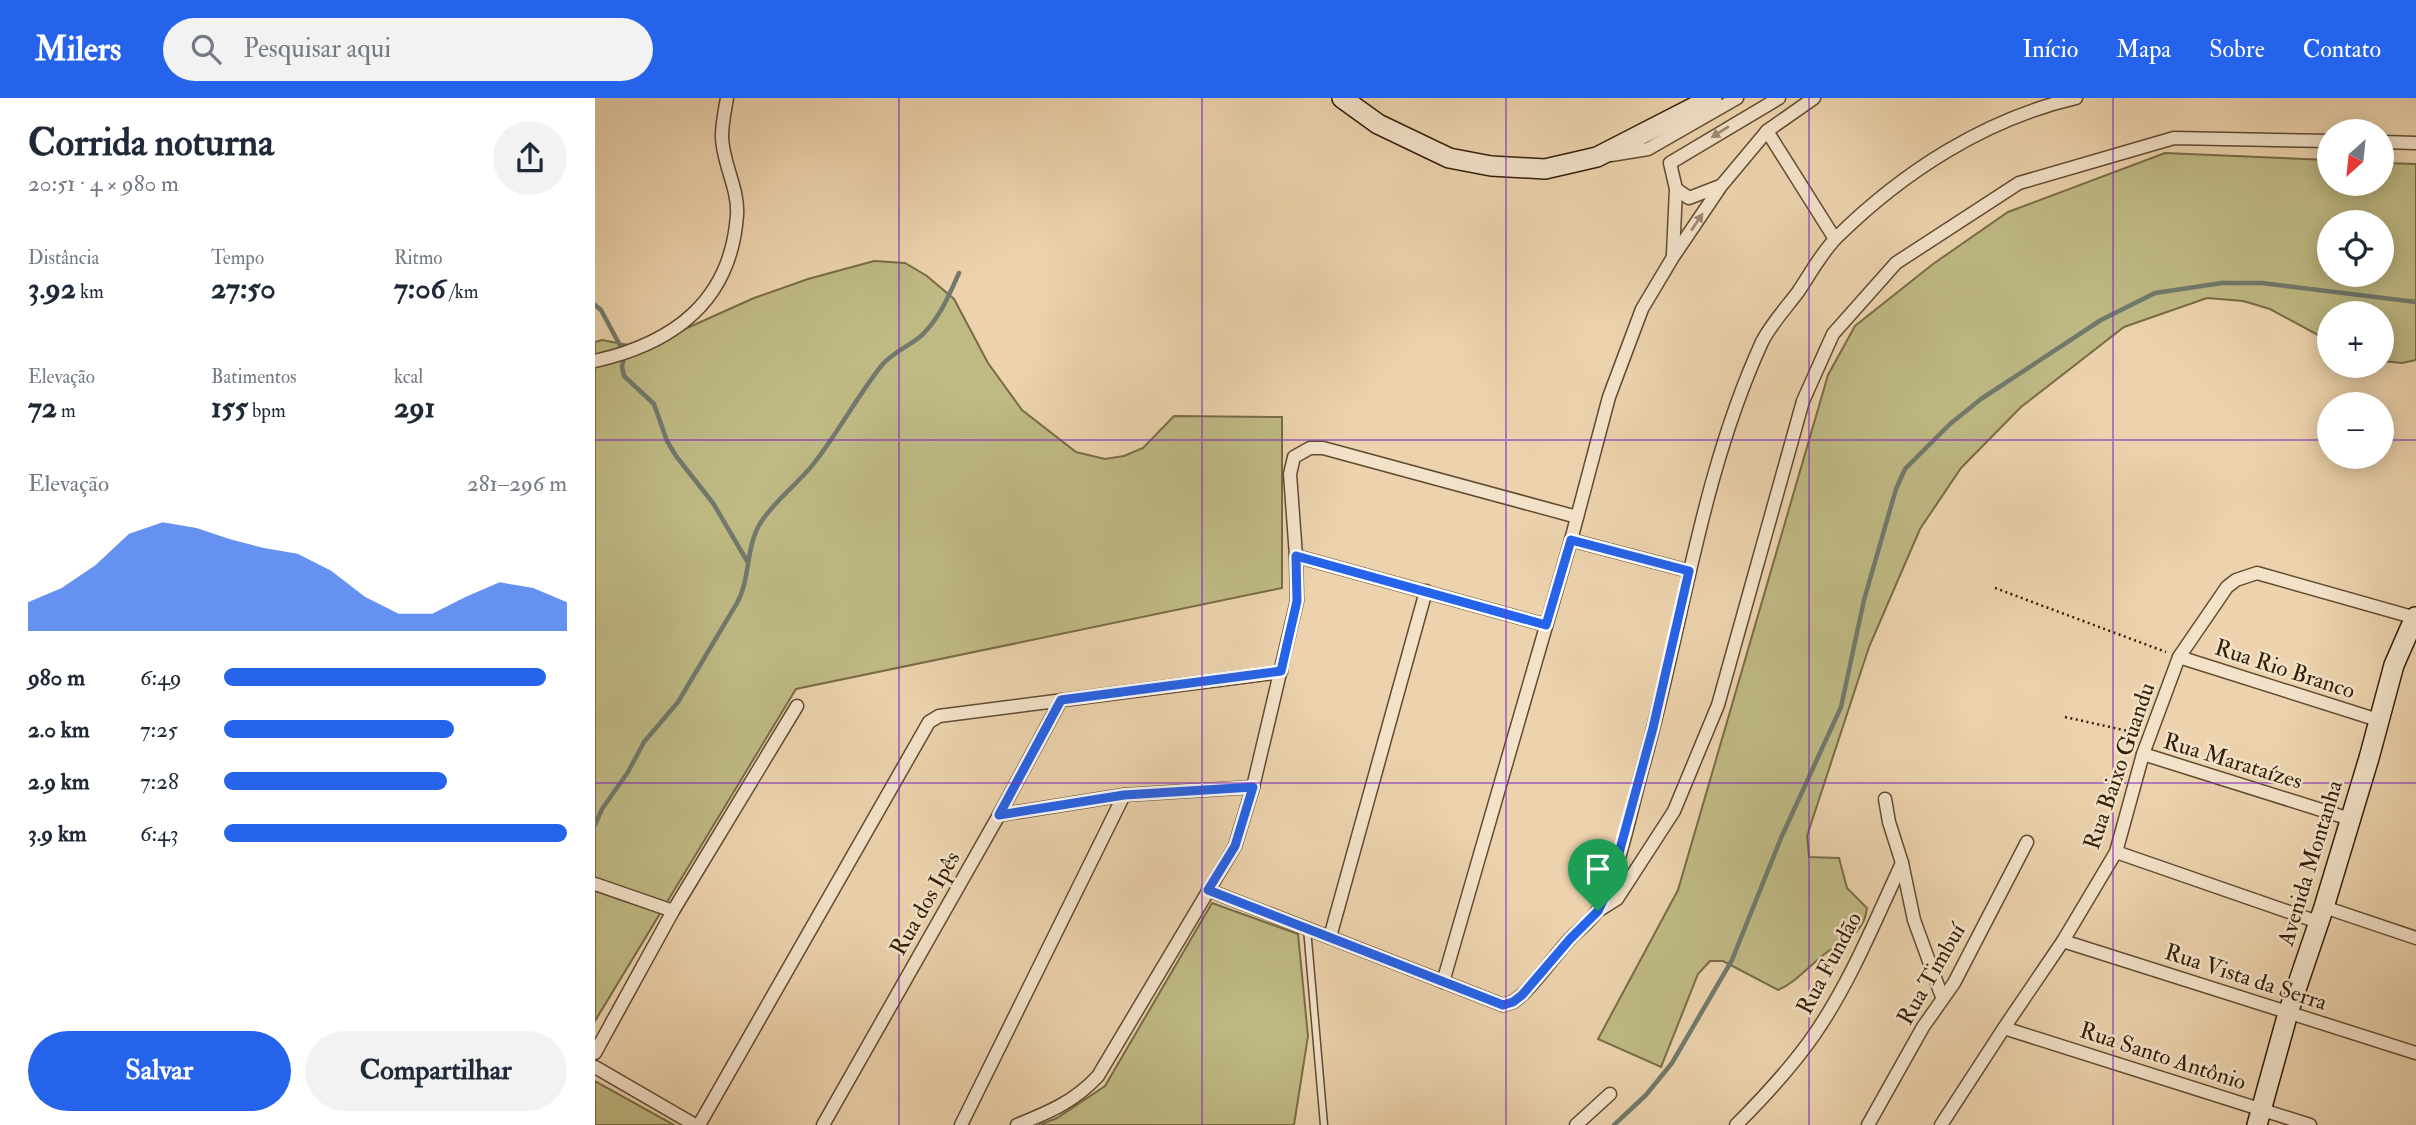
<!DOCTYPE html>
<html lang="pt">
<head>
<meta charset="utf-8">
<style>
  :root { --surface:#fff; --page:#f2f2f3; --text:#1f2937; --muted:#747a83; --accent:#2563eb }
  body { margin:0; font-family:"IM FELL Double Pica",serif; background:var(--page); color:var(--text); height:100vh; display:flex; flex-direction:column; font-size:26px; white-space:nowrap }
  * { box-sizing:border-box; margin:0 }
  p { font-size:23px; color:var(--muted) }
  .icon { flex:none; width:38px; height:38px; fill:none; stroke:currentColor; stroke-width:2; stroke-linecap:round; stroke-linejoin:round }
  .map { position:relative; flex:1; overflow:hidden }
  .panel { display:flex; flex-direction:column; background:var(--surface); width:595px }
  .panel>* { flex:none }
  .needle { width:46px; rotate:207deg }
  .tools { position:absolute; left:1722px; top:21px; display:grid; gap:14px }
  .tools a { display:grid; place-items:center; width:77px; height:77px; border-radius:50%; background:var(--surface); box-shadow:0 4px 18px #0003; font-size:35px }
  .pin { position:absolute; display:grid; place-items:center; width:60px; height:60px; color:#fff; margin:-72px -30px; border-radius:50% 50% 50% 0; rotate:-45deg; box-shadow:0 0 7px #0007 }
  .pin .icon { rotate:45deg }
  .round { display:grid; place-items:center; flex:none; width:74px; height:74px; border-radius:37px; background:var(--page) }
  .head { display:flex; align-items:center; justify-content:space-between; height:119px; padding:0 28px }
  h1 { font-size:38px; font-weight:700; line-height:52px }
  .figures { display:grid; grid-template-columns:repeat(3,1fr); gap:10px; height:119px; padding:7px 28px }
  .figures div { display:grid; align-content:center }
  .figures b { font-size:30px; font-weight:700 }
  .figures small { font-size:19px; font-weight:400 }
  .figures p { font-size:19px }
  .chart { height:196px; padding:14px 28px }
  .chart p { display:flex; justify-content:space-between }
  .chart svg { width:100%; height:126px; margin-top:7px; fill:var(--accent); opacity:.7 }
  .button { display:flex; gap:14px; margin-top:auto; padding:14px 28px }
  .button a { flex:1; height:80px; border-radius:42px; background:var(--accent); color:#fff; font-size:28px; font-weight:700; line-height:80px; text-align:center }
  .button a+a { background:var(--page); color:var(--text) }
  ul { padding:0 28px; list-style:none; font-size:23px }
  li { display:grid; grid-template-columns:112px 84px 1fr; align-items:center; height:52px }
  li i { height:18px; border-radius:9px; background:var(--accent) }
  header { display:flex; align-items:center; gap:42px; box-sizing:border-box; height:98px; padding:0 35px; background:var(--accent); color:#fff }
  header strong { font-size:33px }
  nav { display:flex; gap:38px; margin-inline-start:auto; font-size:24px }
  .search { width:490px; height:63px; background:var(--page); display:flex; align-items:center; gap:18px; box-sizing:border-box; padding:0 24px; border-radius:38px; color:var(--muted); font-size:26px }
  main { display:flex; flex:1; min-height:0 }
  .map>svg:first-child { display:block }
  .green { fill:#bfba84; stroke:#796c46; stroke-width:2; fill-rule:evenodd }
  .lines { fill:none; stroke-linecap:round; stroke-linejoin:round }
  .stream { stroke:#717a6d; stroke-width:4.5 }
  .lane-casing { stroke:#614b30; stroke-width:9 }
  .street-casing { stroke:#614b30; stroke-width:15 }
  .secondary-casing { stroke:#331e07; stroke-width:22 }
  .path { stroke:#331e07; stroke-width:2.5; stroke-dasharray:2 3.5; stroke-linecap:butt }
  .lane { stroke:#f3e2ca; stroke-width:6 }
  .street { stroke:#f3e2ca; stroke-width:12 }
  .secondary { stroke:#f3e2ca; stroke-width:19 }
  .oneway { fill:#9d8a72 }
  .route-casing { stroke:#fff; stroke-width:14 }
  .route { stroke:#2563eb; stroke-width:9 }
  .grid { fill:none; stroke:#7b2cbf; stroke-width:2; stroke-opacity:0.55 }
  .labels { text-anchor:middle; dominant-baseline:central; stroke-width:5; stroke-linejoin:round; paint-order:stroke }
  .street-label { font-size:23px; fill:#331e07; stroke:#f3e2ca }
</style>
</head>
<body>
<header>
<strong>Milers</strong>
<div class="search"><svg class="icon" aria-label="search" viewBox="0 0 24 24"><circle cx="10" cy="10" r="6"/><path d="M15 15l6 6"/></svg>Pesquisar aqui</div>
<nav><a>Início</a><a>Mapa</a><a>Sobre</a><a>Contato</a></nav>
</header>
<main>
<section class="panel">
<div class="head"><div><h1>Corrida noturna</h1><p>20:51 · 4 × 980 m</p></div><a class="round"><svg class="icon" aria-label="share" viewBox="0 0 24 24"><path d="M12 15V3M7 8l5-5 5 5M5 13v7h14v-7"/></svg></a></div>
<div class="figures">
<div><p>Distância</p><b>3.92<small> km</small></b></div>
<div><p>Tempo</p><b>27:50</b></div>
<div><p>Ritmo</p><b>7:06<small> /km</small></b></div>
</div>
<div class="figures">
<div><p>Elevação</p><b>72<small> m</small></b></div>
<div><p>Batimentos</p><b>155<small> bpm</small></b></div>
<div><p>kcal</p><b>291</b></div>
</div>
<div class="chart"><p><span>Elevação</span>281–296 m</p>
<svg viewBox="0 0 160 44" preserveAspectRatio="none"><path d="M0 44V34L10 29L20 21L30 10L40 6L50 8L60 12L70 15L80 17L90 23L100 32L110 38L120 38L130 32L140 27L150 29L160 34V44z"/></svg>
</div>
<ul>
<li><b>980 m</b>6:49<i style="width:94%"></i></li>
<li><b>2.0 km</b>7:25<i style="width:67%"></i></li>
<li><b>2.9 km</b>7:28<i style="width:65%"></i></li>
<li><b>3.9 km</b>6:43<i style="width:100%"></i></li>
</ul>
<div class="button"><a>Salvar</a><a>Compartilhar</a></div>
</section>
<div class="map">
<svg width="1821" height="1027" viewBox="0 0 1821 1027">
  <rect width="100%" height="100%" fill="#ecd3ad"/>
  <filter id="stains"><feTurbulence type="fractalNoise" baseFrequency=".00286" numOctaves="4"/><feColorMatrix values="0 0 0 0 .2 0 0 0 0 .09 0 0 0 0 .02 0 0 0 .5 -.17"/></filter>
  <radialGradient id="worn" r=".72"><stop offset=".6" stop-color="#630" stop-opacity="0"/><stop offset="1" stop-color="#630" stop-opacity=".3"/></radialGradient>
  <g class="green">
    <path d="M1570,55L1734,62V86H1787V65L1821,66V262L1807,265L1787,263V215H1734V243L1675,211L1648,203L1612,200L1529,229L1426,309L1366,370L1325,431L1274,549L1212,738L1214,759L1244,760L1252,790L1272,810C1269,839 1245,842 1226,859C1211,871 1201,884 1183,892L1128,863H1115L1103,876L1066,969L1003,941L1083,792L1233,277L1260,228L1338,166L1413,114ZM1787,124V177H1734V124Z"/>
    <path d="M279,163L310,165L332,178L359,201L393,265L427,312L481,354L510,361L529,358L548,350L579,318L687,319V490L201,591L0,923V244L7,242L33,247L61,244L159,200L213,181Z"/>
    <path d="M617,805L703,836L713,938L699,1027H444L462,1020L510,988Z"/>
    <path d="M0,983L79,1027H0Z"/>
  </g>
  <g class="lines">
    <g class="stream">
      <path d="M0,207L6,212L28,253"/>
      <path d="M29,259L27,269L29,278L59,306L72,343L81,358L118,405L152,463"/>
      <path d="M0,727L7,711L33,674L49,644L83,604L142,505C156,480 150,449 166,424C181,401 204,385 220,364C244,333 263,297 287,267C298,254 313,249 326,238C345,220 353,199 364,175"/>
      <path d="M1019,1027L1051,997L1077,965L1137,862L1186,740L1246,609L1269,502L1301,391L1310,371L1355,326L1386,301L1506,222L1560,195L1627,185H1667L1821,204"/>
    </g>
    <g class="lane-casing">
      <path id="lane" d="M712,830L729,1027"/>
    </g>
    <g class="street-casing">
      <g id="street">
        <path d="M1172,33L1240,141"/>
        <path d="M1787,44L1821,45"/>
        <path d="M1016,57L1053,51L1142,0"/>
        <path d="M1081,91L1094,100L1125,88"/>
        <path d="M1078,156L1081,91L1075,65L1184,0"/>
        <path d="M0,263C79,245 136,203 142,117C144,91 127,64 127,38C127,25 130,12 132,0"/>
        <path d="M976,442L1094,473"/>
        <path d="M701,458L951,527"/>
        <path d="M1584,559L1783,622"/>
        <path d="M1548,656L1755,721"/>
        <path d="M1290,701L1294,724L1307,765L1319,822L1347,899"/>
        <path d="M404,717L529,697L658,689"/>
        <path d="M1521,754L1723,824"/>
        <path d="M0,786L78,813"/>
        <path d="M613,792L908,907L918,904L927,897C944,880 958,860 974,842C984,831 998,822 1005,809C1026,768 1036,710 1049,665C1088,525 1106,377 1167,244C1176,226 1191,210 1203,194C1215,176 1227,154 1242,139C1308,74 1390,21 1481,0"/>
        <path d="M1729,809L1821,840"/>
        <path d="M1003,813L1022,801L1079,713L1123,607L1208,303L1238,236L1301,165L1424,85L1579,40L1734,43"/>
        <path d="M735,839L831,493"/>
        <path d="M1468,843L1821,955"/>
        <path d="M848,884L976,442L1014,299L1047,211L1078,159L1126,88L1172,33L1219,0"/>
        <path d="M1409,930L1715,1027"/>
        <path d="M0,955L78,813L202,608"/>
        <path d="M0,969L100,1027"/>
        <path d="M104,1027L334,624L344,618L686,574"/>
        <path d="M228,1027L404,717L466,602"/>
        <path d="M366,1027L529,697"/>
        <path d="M422,1027C454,1014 479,1004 503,978L640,748L658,689L702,503L701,458L695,376L699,359L715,350H728L982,419"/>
        <path d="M981,1027L1015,996"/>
        <path d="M1141,1027C1169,999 1196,970 1219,937C1255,885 1280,823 1307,765"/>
        <path d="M1273,1027L1328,929L1359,885L1432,744"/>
        <path d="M1346,1027L1409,930L1468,843L1521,754L1548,656L1584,559L1632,489L1641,482L1662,475L1821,520"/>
      </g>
    </g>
    <g class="secondary-casing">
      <g id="secondary">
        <path d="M747,0L783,26L854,60L896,68L950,71L1002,59L1117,0"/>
        <path d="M1662,1027L1693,915L1729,809L1774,660L1799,567L1820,519"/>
      </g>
    </g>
    <g class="path">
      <path d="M1400,490L1571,554"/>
      <path d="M1470,619L1542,635"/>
    </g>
    <use href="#lane" class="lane"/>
    <use href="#street" class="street"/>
    <use href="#secondary" class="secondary"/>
  </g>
  <defs><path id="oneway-solid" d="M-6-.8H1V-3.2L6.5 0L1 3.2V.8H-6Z" transform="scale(1.75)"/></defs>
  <g class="oneway">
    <use href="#oneway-solid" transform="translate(1125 34) rotate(148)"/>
    <use href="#oneway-solid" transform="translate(1102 124) rotate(-56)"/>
  </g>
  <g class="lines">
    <g class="route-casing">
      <path id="route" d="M976,442L1094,473L1058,630L1015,788L1003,813L975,841L927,897L918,904L908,907L613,792L640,748L658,689L529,697L404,717L466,602L686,573L702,503L701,458L951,527Z"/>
    </g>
    <use href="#route" class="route"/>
  </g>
  <path class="grid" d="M304,0V1027M607,0V1027M911,0V1027M1214,0V1027M1518,0V1027M0,342H1734M1787,342H1821M0,685H1821"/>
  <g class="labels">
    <g class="street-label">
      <text transform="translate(1690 571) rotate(18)">Rua Rio Branco</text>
      <text transform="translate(1638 663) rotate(17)">Rua Marataízes</text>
      <text transform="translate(1524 668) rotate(-71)">Rua Baixo Guandu</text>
      <text transform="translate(1715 765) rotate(-73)">Avenida Montanha</text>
      <text transform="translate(330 805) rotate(-60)">Rua dos Ipês</text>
      <text transform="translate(1234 865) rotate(-62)">Rua Fundão</text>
      <text transform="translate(1336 876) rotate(-60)">Rua Timbuí</text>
      <text transform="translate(1651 879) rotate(18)">Rua Vista da Serra</text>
      <text transform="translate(1568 958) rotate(18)">Rua Santo Antônio</text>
    </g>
  </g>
  <rect width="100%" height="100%" filter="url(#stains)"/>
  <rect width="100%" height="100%" fill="url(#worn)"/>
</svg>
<div class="tools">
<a><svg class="needle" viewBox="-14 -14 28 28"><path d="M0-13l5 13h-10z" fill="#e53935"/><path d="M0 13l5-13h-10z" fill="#747a83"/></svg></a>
<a><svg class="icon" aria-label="locate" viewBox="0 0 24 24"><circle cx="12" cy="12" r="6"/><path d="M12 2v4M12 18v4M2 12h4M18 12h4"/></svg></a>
<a>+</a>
<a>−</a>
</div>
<div class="pin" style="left:1003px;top:813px;background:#1e9e55"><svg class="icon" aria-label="arrive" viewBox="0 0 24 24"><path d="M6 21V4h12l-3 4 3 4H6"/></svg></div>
</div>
</main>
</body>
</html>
